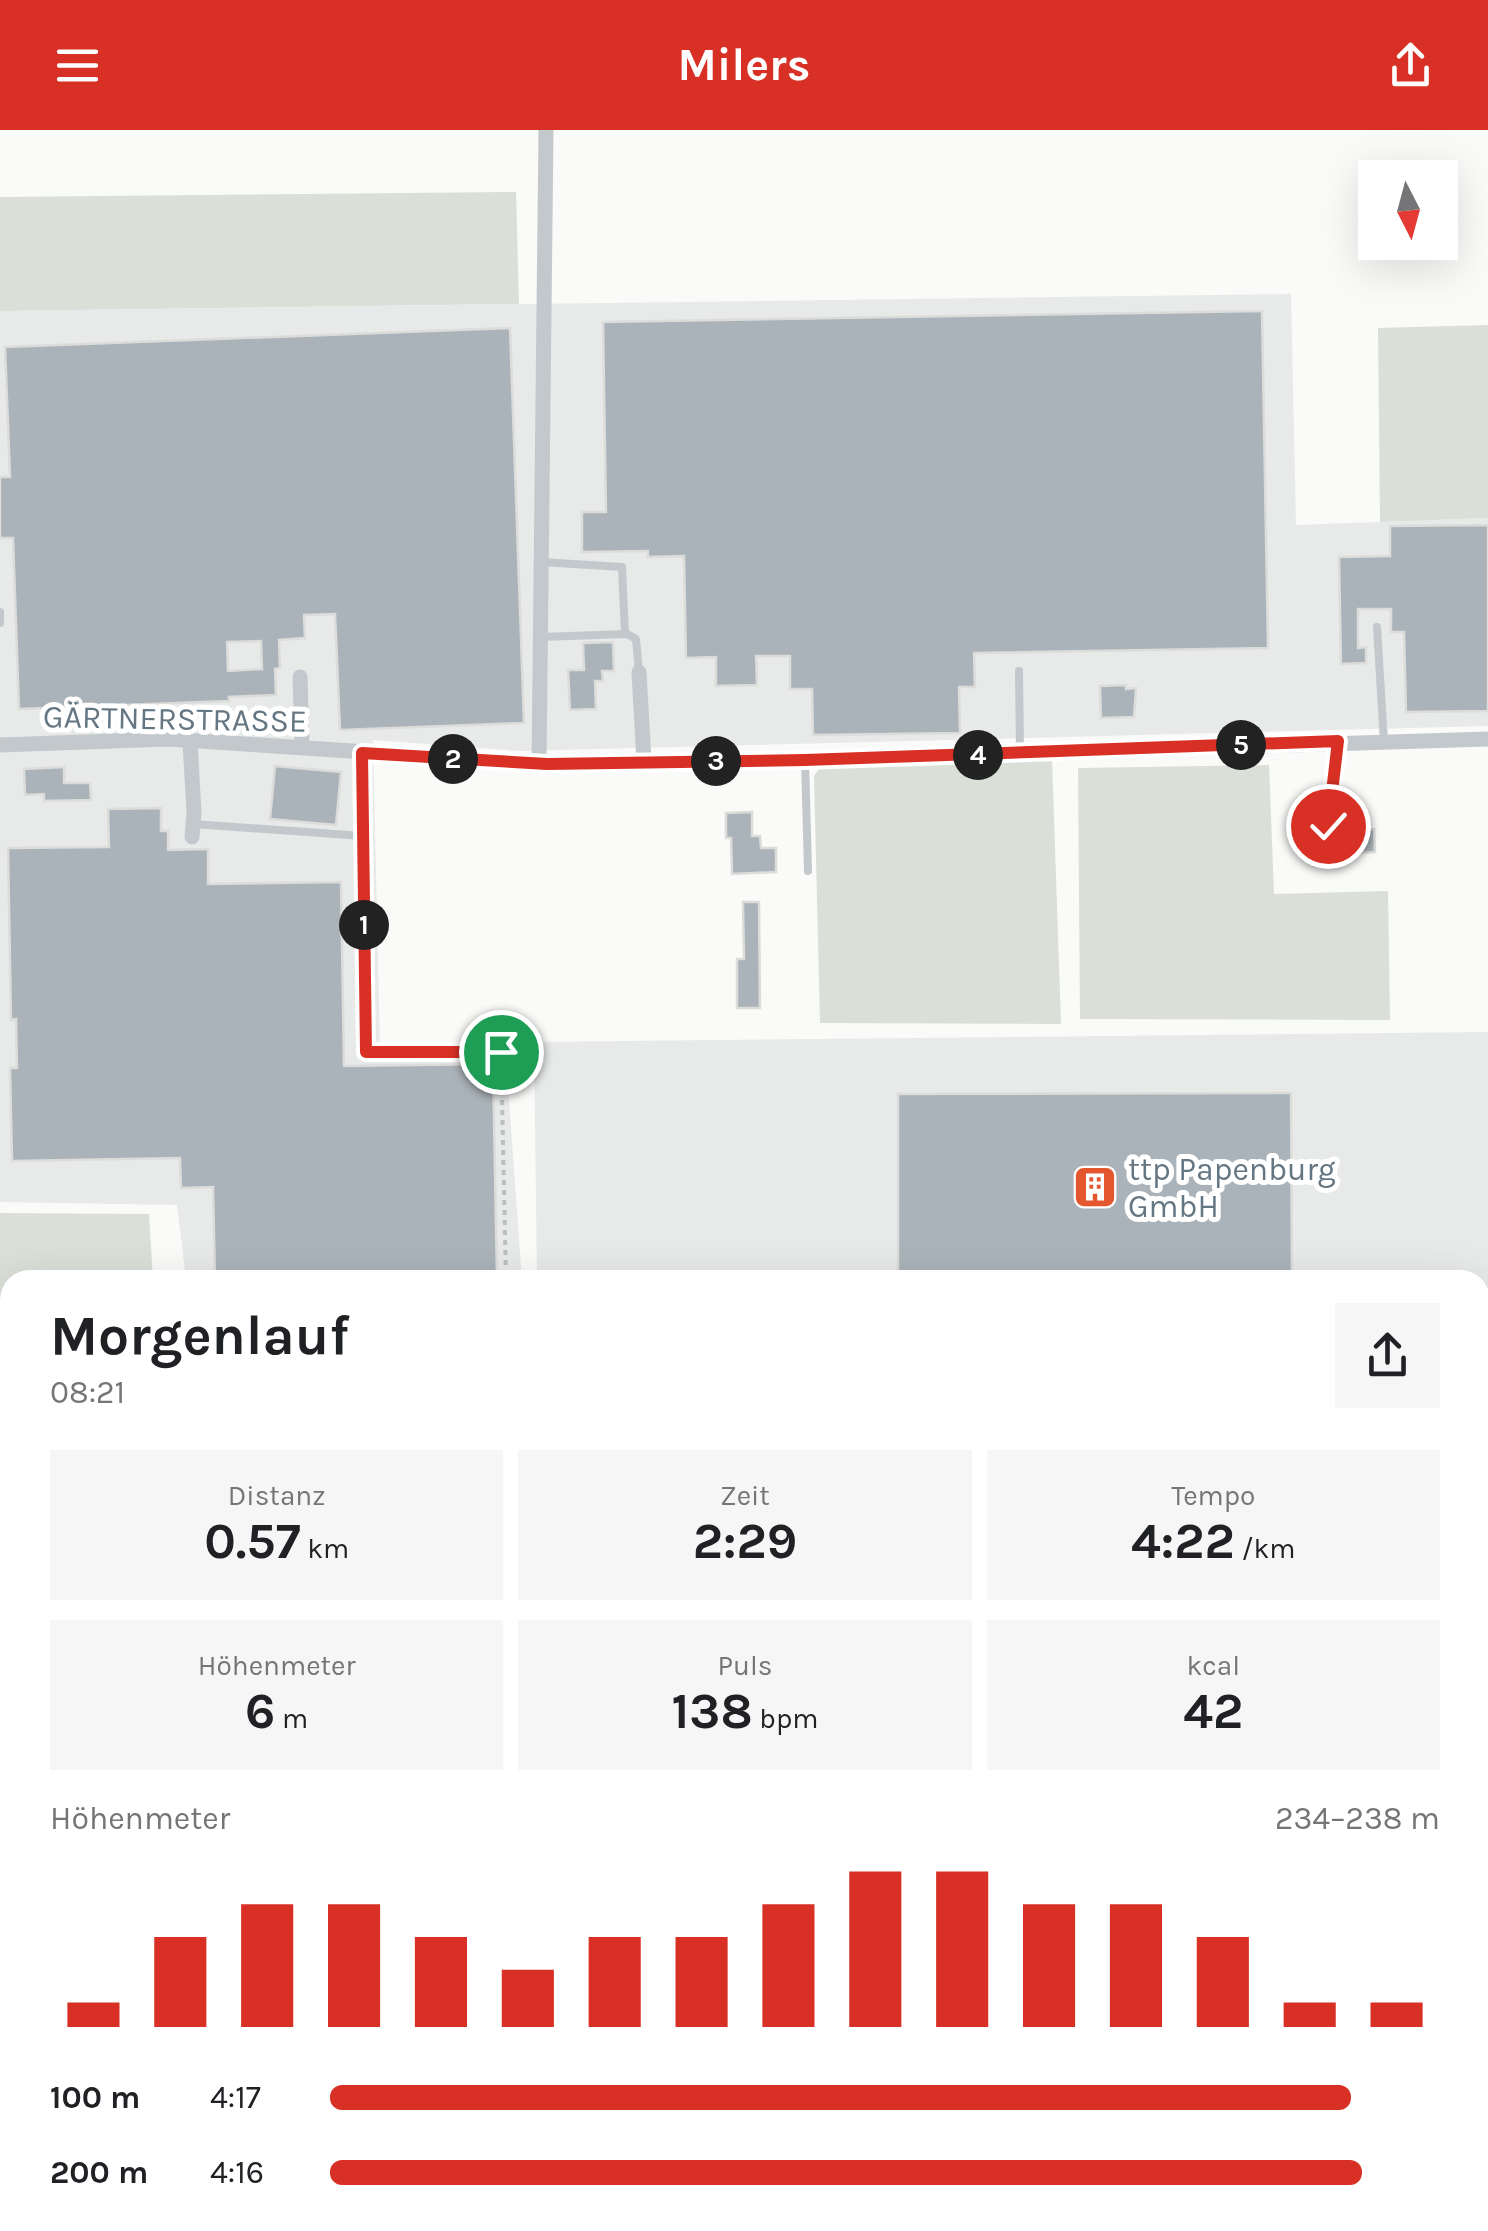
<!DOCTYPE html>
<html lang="de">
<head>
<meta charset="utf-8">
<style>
  :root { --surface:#fff; --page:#f6f6f6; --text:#202124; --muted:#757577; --accent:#d93025 }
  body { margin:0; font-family:Karla,sans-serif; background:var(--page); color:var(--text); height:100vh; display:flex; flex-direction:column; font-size:38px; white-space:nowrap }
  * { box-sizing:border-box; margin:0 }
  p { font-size:32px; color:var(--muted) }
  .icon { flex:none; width:55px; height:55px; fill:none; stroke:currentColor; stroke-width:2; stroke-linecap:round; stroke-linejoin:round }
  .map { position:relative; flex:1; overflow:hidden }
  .side { position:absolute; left:0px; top:1140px; width:1490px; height:962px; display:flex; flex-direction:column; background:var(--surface); border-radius:30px 30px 0 0; box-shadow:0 10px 40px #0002 }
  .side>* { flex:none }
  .needle { width:65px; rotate:174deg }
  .buttons { position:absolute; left:1358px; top:30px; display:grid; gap:20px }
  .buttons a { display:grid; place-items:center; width:100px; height:100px; border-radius:0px; background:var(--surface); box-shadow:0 10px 40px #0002; font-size:50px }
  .pin { position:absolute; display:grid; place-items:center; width:85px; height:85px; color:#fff; margin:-42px; border:5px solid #fff; border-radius:50%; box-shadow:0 2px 10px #0007 }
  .km { position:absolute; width:50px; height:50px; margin:-25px; border-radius:50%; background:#222; color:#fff; font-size:28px; line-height:50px; text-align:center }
  .round { display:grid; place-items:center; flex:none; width:105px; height:105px; border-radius:0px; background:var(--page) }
  .overview { display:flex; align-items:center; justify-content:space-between; height:170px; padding:0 50px }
  h1 { font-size:55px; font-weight:700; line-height:75px }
  .stats { display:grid; grid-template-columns:repeat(3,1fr); gap:15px; height:170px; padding:10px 50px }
  .stats div { display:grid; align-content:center; border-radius:0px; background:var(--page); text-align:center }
  .stats b { font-size:50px; font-weight:700 }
  .stats small { font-size:28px; font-weight:400 }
  .stats p { font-size:28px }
  .chart { height:280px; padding:20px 50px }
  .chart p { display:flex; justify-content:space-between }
  .chart svg { width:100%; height:180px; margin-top:10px; stroke:var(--accent); stroke-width:6 }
  ul { padding:0 50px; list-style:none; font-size:32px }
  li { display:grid; grid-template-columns:160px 120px 1fr; align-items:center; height:75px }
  li i { height:25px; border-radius:12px; background:var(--accent) }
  header { display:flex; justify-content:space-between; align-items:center; height:130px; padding:0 50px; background:var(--accent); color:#fff; font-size:45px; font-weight:700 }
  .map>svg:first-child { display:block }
  .built { fill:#e8e9e9 }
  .green { fill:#dadfd7 }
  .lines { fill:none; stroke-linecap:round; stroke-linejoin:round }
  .stream { stroke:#bbc7cb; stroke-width:5 }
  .building { fill:#aab3b9; stroke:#dcdcda; stroke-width:2.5; fill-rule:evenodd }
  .path { stroke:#bbbfc2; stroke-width:4; stroke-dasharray:5 5; stroke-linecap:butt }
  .lane { stroke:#c3c8cc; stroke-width:8 }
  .street { stroke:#c3c8cc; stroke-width:15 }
  .route-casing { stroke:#fff; stroke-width:20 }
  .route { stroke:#d93025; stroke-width:12 }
  .labels { text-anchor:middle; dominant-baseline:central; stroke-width:10; stroke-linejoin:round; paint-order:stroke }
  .street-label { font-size:32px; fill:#657683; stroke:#fff }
  .poi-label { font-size:32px; fill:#657683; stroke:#fff; text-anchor:start }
</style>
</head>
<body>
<header><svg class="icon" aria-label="menu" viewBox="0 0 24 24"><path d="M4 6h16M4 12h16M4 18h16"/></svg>Milers<svg class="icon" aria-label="share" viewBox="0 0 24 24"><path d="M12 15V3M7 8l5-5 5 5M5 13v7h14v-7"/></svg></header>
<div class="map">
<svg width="1488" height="2101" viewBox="0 0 1488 2101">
  <rect width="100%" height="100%" fill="#fafaf8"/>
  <g class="built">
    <path d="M1291,164L1296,395L1488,388V596L519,621L373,610L380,914H505L522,1150H186L177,1075L0,1072V181Z"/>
    <path d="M1488,902V1764H1480V1150H537L534,912Z"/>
    <rect x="0" y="1264" width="10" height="787"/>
  </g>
  <g class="green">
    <path d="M516,62L519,174L0,181V67Z"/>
    <path d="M1488,195V388L1380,392L1378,198Z"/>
    <path d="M1052,629L1061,894L820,893L814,646L821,636Z"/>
    <path d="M1269,635L1274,764L1388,761L1390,890L1080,889L1078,638Z"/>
    <path d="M0,1083L149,1084L153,1150H10V1219H0Z"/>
    <path d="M0,2051H10V2092H172L173,2096L198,2097V2101H0Z"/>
  </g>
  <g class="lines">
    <path class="stream" d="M181,2093V2101"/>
  </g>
  <g class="building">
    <path d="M1262,181L1268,518L974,523L975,557H959L960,603L813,605L812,559H790V526H756L757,555L716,556V527L686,528L684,426L648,427V421L582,422V382H606L603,192Z"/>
    <path d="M510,198L524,593L340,600L335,484L304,485L305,508L279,510L280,538L275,539L276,565L229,567V571L19,579L13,408H0V347H10L5,217ZM261,511L262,539L228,541L227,512Z"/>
    <path d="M1488,395V581L1406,582L1404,502H1391V479H1358V518L1366,517V533L1341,534L1339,427L1390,426V396Z"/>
    <path d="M613,512L614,541H602L603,551H595L596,579L570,580L568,540H584L583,513Z"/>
    <path d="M1126,555V559L1136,558L1134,587L1101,588L1100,556Z"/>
    <path d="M275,636L341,642L336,695L270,689Z"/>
    <path d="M64,637V653H90L91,670L44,671V664L25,665L24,639Z"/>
    <path d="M161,678V701H168V720L208,719V754L341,752L344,936L493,934L497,1150H215L213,1057L181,1058L180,1028L12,1031L10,938H17L16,889L11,890L8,718L109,717L108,679Z"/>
    <path d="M752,682V706H760L761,718H776V742L732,744L731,708H726V683Z"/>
    <path d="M1354,688V700L1374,699L1375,722L1336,724V727L1328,728V735L1313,736L1312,714L1332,712L1336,689Z"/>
    <path d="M743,772H759L760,878H737V829H744Z"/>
    <path d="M1291,963L1292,1150H898V964Z"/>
  </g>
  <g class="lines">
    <g class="path">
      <path d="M362,635L363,696"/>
      <path d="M363,715L366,922H501L506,1150"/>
      <path d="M1480,1539H1488"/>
    </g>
    <g class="lane">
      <path d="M541,432L622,437L625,503"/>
      <path d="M0,493V482"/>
      <path d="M1377,497L1384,612"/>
      <path d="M540,507L627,504L636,509L639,542"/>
      <path d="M1019,541L1020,623"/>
      <path d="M805,630L808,741"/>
      <path d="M193,694L363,706"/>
      <path d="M1328,696L1338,611"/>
      <path d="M0,1596L10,1601"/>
      <path d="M0,2018L10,2016"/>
    </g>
    <g class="street">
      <path d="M639,542L644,632"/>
      <path d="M300,547L302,616"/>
      <path d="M190,612L194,682L192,707"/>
      <path d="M0,615L169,609L547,634L805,630L1488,609"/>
      <path d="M539,634L546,0"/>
      <path d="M0,1522H10"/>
      <path d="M204,2092V2101"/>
    </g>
  </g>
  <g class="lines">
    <g class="route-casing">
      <path id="route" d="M501,922H366L362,623L547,634L805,630L1338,611L1328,696"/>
    </g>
    <use href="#route" class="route"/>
  </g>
  <defs>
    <g id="building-square" transform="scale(2.25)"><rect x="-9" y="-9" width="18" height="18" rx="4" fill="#e4572e" stroke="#fff"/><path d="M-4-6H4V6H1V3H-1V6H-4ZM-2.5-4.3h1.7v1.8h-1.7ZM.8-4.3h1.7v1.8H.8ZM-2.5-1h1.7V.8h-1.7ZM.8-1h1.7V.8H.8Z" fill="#fff"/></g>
  </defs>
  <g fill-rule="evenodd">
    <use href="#building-square" x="1095" y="1057"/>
  </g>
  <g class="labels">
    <g class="street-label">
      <text transform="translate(175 589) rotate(1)">GÄRTNERSTRASSE</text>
    </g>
    <g class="poi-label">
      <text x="1128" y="1039">ttp Papenburg<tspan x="1128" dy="37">GmbH</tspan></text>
    </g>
  </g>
</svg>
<div class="buttons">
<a><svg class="needle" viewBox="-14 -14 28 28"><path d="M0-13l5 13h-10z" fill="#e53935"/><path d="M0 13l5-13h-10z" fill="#757577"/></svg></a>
</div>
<div class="pin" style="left:501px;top:922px;background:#1e9e55"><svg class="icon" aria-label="arrive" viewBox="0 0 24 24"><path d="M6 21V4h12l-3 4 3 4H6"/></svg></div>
<div class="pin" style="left:1328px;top:696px;background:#d93025"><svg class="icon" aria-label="check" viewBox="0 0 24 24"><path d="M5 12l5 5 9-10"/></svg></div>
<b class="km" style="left:364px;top:795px">1</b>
<b class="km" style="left:453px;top:629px">2</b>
<b class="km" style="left:716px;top:631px">3</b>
<b class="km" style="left:978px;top:625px">4</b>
<b class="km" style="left:1241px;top:615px">5</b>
<section class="side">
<div class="overview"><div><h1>Morgenlauf</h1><p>08:21</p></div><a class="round"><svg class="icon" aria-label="share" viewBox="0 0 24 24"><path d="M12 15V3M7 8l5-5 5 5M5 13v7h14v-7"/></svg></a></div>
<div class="stats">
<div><p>Distanz</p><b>0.57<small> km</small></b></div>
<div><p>Zeit</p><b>2:29</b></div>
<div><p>Tempo</p><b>4:22<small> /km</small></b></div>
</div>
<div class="stats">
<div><p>Höhenmeter</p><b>6<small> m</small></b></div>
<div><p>Puls</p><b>138<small> bpm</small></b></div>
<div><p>kcal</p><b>42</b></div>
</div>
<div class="chart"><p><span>Höhenmeter</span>234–238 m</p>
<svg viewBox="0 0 160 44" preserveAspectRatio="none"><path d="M5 44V38M15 44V22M25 44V14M35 44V14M45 44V22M55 44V30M65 44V22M75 44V22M85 44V14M95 44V6M105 44V6M115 44V14M125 44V14M135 44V22M145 44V38M155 44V38"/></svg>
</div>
<ul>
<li><b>100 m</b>4:17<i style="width:92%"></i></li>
<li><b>200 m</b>4:16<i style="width:93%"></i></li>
</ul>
</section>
</div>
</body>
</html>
